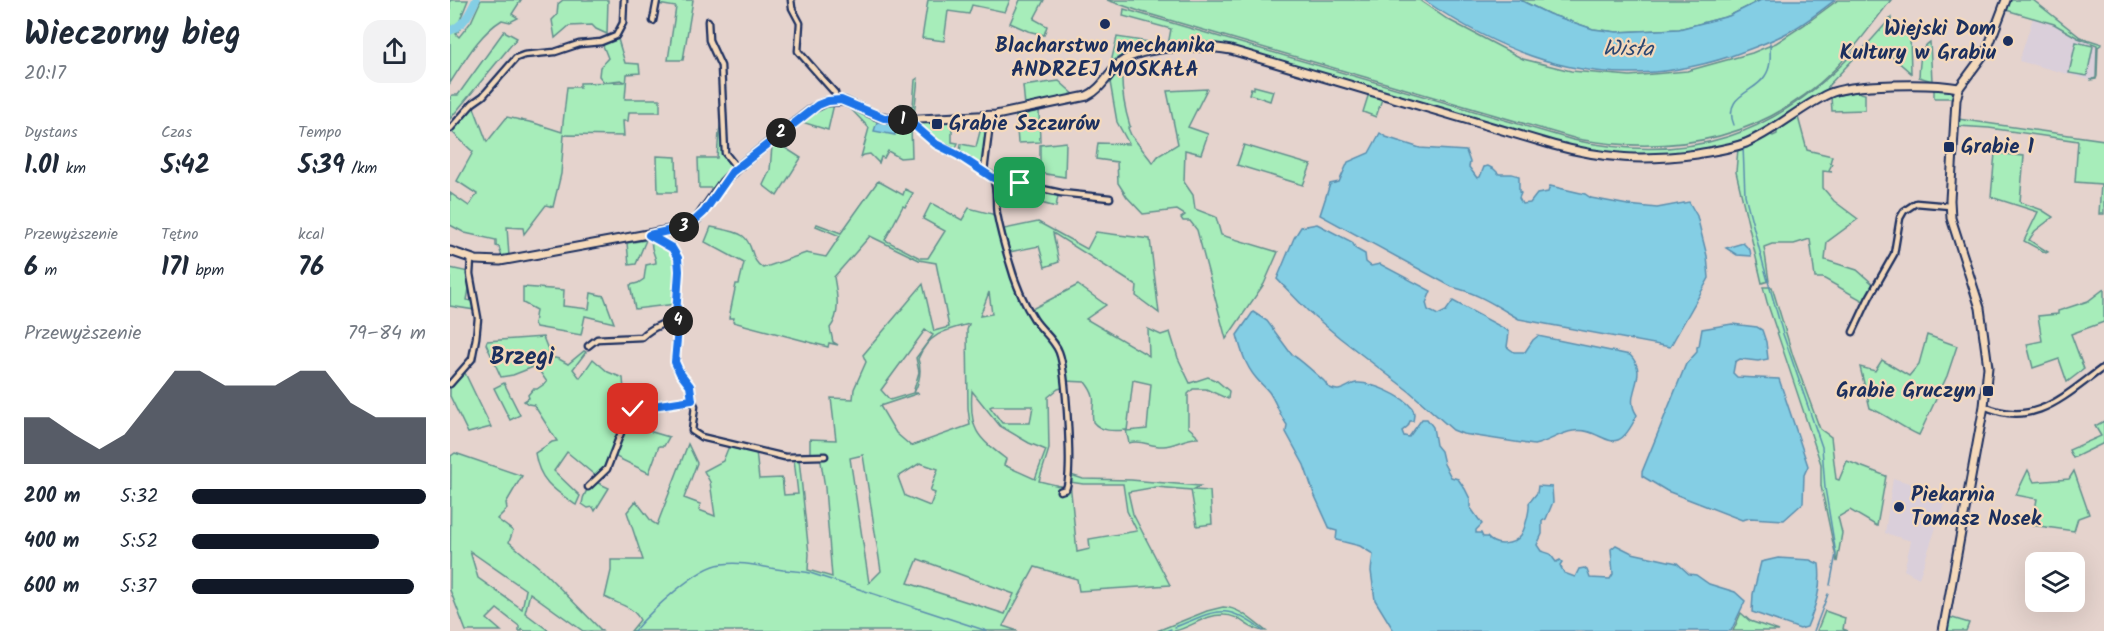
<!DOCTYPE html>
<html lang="pl">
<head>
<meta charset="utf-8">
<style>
  :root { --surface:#fff; --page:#f2f2f3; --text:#1f2937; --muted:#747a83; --accent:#111827 }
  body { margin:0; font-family:Kalam,sans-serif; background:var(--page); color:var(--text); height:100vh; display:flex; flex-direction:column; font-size:22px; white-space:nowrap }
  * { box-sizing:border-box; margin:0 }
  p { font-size:20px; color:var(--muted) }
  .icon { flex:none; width:33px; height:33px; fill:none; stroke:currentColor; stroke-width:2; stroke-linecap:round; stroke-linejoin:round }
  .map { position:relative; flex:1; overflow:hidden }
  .drawer { display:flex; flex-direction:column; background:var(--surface); width:450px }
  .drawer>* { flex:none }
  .tools { position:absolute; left:1575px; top:552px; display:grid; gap:12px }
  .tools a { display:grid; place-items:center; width:60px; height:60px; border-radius:12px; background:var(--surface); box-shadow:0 6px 24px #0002; font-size:30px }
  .pin { position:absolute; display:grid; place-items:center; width:51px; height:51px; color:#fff; margin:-26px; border-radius:12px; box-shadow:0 3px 9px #0006 }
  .km { position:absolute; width:30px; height:30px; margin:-15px; border-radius:50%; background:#222; color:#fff; font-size:16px; line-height:30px; text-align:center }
  .round { display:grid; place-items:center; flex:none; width:63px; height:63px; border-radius:18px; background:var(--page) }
  .summary { display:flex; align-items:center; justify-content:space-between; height:102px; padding:0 24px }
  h1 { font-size:33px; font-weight:700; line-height:45px }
  .figures { display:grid; grid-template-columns:repeat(3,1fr); gap:9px; height:102px; padding:6px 24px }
  .figures div { display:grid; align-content:center }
  .figures b { font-size:26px; font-weight:700 }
  .figures small { font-size:16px; font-weight:400 }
  .figures p { font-size:16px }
  .chart { height:168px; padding:12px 24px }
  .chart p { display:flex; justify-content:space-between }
  .chart svg { width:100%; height:108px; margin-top:6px; fill:var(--accent); opacity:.7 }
  ul { padding:0 24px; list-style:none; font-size:20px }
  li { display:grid; grid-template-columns:96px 72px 1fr; align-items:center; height:45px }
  li i { height:15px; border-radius:8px; background:var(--accent) }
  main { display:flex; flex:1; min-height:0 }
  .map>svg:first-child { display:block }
  .built { fill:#dacfda }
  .green { fill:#a7edba; stroke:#618e8c; stroke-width:1.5; fill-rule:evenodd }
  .water { fill:#84cee4; stroke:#5a8eae; stroke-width:1.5 }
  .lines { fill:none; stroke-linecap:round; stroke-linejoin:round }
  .stream { stroke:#5a8eae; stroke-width:1.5 }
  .river { stroke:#84cee4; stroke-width:8 }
  .street-casing { stroke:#1b2f5e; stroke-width:9 }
  .secondary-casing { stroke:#1b2f5e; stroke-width:11 }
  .street { stroke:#f4d9bb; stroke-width:4.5 }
  .secondary { stroke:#f4d9bb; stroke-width:7 }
  .route-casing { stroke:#fff; stroke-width:12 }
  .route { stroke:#1a73e8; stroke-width:8 }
  .poi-dot { fill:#1b2f5e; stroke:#f4d9bb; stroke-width:2 }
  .labels { text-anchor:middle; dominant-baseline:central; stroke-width:4.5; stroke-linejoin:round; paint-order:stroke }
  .poi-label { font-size:21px; font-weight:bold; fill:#1b2f5e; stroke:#f4d9bb; text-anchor:start }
  .water-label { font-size:22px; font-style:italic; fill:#2b4772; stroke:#f4d9bb }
  .quarter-label { font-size:24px; font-weight:bold; fill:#1b2f5e; stroke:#f4d9bb }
</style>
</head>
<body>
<main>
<section class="drawer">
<div class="summary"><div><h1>Wieczorny bieg</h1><p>20:17</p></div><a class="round"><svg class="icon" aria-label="share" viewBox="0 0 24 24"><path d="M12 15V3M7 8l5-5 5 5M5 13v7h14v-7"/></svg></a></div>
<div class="figures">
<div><p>Dystans</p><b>1.01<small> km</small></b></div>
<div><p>Czas</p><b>5:42</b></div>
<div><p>Tempo</p><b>5:39<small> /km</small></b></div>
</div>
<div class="figures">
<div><p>Przewyższenie</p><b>6<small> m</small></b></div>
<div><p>Tętno</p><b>171<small> bpm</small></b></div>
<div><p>kcal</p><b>76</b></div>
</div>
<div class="chart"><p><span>Przewyższenie</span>79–84 m</p>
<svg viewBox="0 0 160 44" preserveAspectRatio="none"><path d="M0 44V25L10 25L20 32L30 38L40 32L50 19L60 6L70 6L80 12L90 12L100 12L110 6L120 6L130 19L140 25L150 25L160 25V44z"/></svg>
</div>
<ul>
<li><b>200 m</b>5:32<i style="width:100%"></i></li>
<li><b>400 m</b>5:52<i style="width:80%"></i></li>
<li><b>600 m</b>5:37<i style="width:95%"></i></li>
</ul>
</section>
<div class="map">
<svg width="1654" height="631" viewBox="0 0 1654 631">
  <rect width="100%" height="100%" fill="#e5d3cd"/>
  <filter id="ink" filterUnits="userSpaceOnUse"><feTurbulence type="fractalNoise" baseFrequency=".0167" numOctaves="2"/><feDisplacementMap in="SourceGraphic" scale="12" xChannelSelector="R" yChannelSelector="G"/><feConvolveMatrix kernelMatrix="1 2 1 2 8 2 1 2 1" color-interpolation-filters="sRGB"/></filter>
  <g filter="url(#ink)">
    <g class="built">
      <path d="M1583,18L1604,24L1628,38L1647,45L1646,78L1640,80L1569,61Z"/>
      <path d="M1443,478L1497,495L1469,578L1454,570L1461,541L1435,533Z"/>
    </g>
    <g class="green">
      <path d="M0,0H18L10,20L11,28L6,34L9,37L21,22L31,0H71L62,14L68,18L60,22L52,20C29,34 15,60 0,83V34L3,32L0,29Z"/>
      <path d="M113,0H158L157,34L146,29L142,25L119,26L105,38L102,20L107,15L108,4Z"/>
      <path d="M208,0H243L233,60H218L226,7L208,4Z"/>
      <path d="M478,0H560L555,12L522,5L519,14L498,11L494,41L472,38Z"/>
      <path d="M570,0H594L584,19L597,26L594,35L578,31L560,23Z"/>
      <path d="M657,0H969L997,19L1073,59L1121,71L1180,76L1237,71L1302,53L1326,43L1354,25L1388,0H1441C1423,23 1406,47 1386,68C1314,140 1223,156 1127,139L692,12Z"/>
      <path d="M1070,0H1311L1279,16L1229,29L1167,32L1143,29L1099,14Z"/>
      <path d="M1560,0H1583L1630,37L1652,44L1648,47L1647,76L1646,79L1640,80L1646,78L1647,45L1628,38L1604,24L1556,10Z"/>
      <path d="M674,9L1123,140C1240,165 1326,136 1407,49L1411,51L1378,86V89C1354,103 1332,121 1307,133C1260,156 1194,159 1143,152C1130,150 1116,145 1103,142L776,45C749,42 682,43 662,62V58L667,37L718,45L721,29L673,16Z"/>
      <path d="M1441,18L1443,33L1460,35L1461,73L1439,54L1415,47Z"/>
      <path d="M54,31L67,38L0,119V98L2,95H8Z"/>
      <path d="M168,39L175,63L189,64L190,73L177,74L175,99H210V112H179L178,121H173L174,136L114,135L111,174L103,207L96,205L74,234L73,228L57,227L59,256L52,257L49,247L46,246V240L15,233L0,225V193L19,206L27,194L7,181L23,152L1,131L23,105L37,142L57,117L84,123L112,132L117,87H130V83L175,82L171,80L154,82L149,76L150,67L158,58L152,43Z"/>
      <path d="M1480,42L1482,81L1469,77C1470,64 1469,49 1480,42Z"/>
      <path d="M1626,42L1643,46L1637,76L1619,73Z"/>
      <path d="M672,68C671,89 674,107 680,126L678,128L681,135L703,163L708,156L728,144L717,91L757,89L738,127L758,134L751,154L735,150L734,182L743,195L745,209L766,217L771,235L828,252L814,284L776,339L747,230L740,221H733L731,218L735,215L727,210L693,214L677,197L668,183L667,162L646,159L648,143L679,144L667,122L660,82Z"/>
      <path d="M468,78L464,115L458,116L451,104L463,106L465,80Z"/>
      <path d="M609,81L626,96L575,106L573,86Z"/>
      <path d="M804,86L823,91L820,101L799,94L801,88L804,89Z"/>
      <path d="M1484,89L1500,90L1503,93V98H1484Z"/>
      <path d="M1410,90V93L1415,94V110L1382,111L1381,97Z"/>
      <path d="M919,93L932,99L926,117L913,112Z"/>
      <path d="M380,104H384L378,130L352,122L369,109Z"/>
      <path d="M400,108L436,123L458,124L461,126L462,157L450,158L438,151L434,158L431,157L429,163L420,154L414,155L411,157L419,128Z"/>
      <path d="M589,110L590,142L568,143L566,115Z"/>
      <path d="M1348,117L1357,150L1382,156L1380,163L1382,164L1379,170L1382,172L1373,171V188L1384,201L1408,219L1377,242L1375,260L1407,270L1423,284L1415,302L1373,278H1365L1360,239L1344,244H1322L1314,247L1319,281L1312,283L1286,172L1288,148L1319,134L1323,136L1327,134V130Z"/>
      <path d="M272,118L274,157L282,168L266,188H249L248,158H267L269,132Z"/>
      <path d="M538,119L533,164L532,166L517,159L510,152L511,144L526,147L533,120Z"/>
      <path d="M1508,119L1654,140V214H1649L1651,184L1625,182L1628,141L1539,128L1508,126Z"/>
      <path d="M498,121L502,124V142L508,143L505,150L477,135L468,126L469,123L490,124Z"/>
      <path d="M326,142L351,158L327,196L313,185L320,170L322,146Z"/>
      <path d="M616,142L615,177L590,173V145Z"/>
      <path d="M794,145L861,165L853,185L787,165Z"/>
      <path d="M1545,153L1574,156L1570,202L1592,210L1603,217L1585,231L1579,240L1598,252L1596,253L1574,241L1588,212L1541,197Z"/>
      <path d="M207,156L226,157L227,192H208Z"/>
      <path d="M537,168L551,176L556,169H567L568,181C556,180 543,178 537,168Z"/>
      <path d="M428,181L453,195L455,189L463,193L455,207L453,206L435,240L470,258H478L495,231L473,219L481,203L512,220L519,208L546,215C553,246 560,277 574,305C583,323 601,337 608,356C612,365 611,378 612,388L608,389L598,397L599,449L589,481L614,487L617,475H621L633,479L681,480L750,486L743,490L760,491L762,524L747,526L741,490L706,487L678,492L683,514L720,585L629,591L627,579L585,567L553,626L568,631H181L190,620C183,606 167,604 155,597L161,571V560H193L177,512L186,501L202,522L207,525L238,444L247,463L234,498L250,504L249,510L265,516L260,482L254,471L273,461L279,446L306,451L309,479L332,478L334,495L348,494L344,459H349L359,554L358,570L382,577L375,488L370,455L360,454V439L386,440L381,398L403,399L404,389L416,362L413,355L473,284L484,331L499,327L486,263L469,260L420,236L384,277C387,294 391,314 380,328L383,342L388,345L379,343L378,347L283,322L284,318H279L286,284H289L294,263L255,242L261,227C270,229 286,231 293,236C304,244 300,261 313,268L356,253L376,257L390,236L366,226L367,224L391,233ZM539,292L542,314L530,316ZM519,324L517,330L518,408L520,425L461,446L446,433L430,406L469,393H464C469,383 472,370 468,359C478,334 495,330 519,324ZM475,330L483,335L466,358L469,372L463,393L440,400L431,390ZM522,391L550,426L579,443L596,450L585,479L554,465L556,459C527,437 519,430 522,391ZM542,406H583L580,423H552L540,407ZM413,455L431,571L419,583L400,458ZM470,463L488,469L480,491L485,493L480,506L455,496L448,477ZM620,482L633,484H673L677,511L687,531L639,539L640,549L627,552ZM468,559L564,594L555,614L458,583Z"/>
      <path d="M550,181L626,197L608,196L606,207L549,192L547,183Z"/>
      <path d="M588,222L637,249L646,232L700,239L709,313L686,296L687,286L603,233L609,262L595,267L589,246L559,252L554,229Z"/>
      <path d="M202,239C236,257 227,270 226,304L185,309L180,285L188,283L194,279L196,265L206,263C206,255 199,248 202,239Z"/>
      <path d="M196,240L186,264L179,265L177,243Z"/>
      <path d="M0,268L19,272L20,283L17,300L24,302L25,310L0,306Z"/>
      <path d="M628,285L656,305L636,319L699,356L698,329L711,335L720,332L728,358L740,383L758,377L767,381L779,391L778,399L756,389H743L738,394V427L746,434L748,438C736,437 725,446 713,446C701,447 691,439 679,443L676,430C664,431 651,432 643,422C640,404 650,401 635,382L615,381L611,353L582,312V309ZM683,380L701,384L697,429L677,431Z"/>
      <path d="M73,287L114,290L113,306L139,309L141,293L154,296L164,323L135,316L131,335L86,327L84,324L86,310L73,303Z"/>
      <path d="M1322,287L1343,356L1370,429L1381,437L1386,479L1389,480L1397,461L1436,476L1427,526L1400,510L1388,517L1392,533L1387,562L1371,486V464L1317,302L1313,287Z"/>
      <path d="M1654,289V322L1621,334L1634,369L1617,382L1609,359L1583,368L1577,344L1592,341L1588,316L1608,314V311L1638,301Z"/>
      <path d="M1477,335L1507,346L1497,376L1469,435C1451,427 1437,415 1420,408L1410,367L1425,371L1432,360L1459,376L1469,364Z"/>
      <path d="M93,337L101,357L109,359L118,364L134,351L136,352L123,369L130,378L143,359L158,372L173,378L176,415L154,470L147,477L117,452L104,471L130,496L126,505C104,490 89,481 85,453L102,442L107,441L84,405L78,404L74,401L79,398L78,395L83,389H87L97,382L86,366L63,375L51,377L36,344L37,341Z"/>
      <path d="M15,373L41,427L18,433L0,396V388Z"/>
      <path d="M54,383L70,415L60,420L44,388Z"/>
      <path d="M197,409L192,422L202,432L219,437L214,446H209L199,473L166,457L165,454L184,410Z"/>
      <path d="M1654,421V443L1623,458L1619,450L1651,436L1645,426Z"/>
      <path d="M5,453L72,476L56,503L57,509L47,519L63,531L59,542L90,568L152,631H133L80,593L75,613L99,631H75L72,629V631H69V626L47,609L37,619L51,631H16L0,590L1,456ZM20,551L76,590L72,609L28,578Z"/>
      <path d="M1578,470L1584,482L1619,479L1624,471L1639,514L1628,518L1624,531L1582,525L1587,499L1566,495Z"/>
      <path d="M146,482L159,488L145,511L143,507L138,508L132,504C133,494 138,487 146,482Z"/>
      <path d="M773,607C791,608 802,621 816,631C798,631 791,615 774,615C756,614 742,627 725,631C720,631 713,631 707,631L757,611Z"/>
      <path d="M1375,611L1395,618L1393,629L1398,631H1367Z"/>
      <path d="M1291,613L1300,621L1329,631H1283Z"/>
      <path d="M1499,617L1519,623L1516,631H1495Z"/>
    </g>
    <g class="water">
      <path d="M974,0H1070L1099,14L1143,29L1167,32L1229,29L1279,16L1311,0H1385C1372,10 1358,21 1344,29C1324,41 1303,48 1281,56C1166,94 1071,66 974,0Z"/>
      <path d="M427,122L446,125L445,135L424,131Z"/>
      <path d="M930,133L936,137L970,148L1016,151L1020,162L1019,167L1027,178L1030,177L1034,167L1038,166L1044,169L1049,174H1062L1069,176V192L1071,193L1069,198L1072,204L1080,203L1087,194L1098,192L1100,186L1135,194L1141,198L1178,205L1207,208L1239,202L1247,216L1257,256L1259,278L1220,347L1069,319C1048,307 1028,293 1002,287L870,215L880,184L889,182L898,162L919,153Z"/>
      <path d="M867,224L902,242L906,249L915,254L916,262L921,266L930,264L981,291L976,303L978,310L988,315L996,311L1003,301L1057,330L1059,333L1057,347L1064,352H1075L1083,340L1088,336L1180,355C1201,376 1172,394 1187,415C1164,465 1154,426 1123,431C1109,433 1099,442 1084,445L1013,434L1003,430L960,392L890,338L858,311L827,279L844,238L851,227Z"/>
      <path d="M1293,243L1300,250L1301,256L1287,255L1276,248Z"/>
      <path d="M803,312L817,321L842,355C848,357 868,376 874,381C879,386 874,385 880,388C892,394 897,384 907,383C921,382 953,396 962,408C965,412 964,416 963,421H960L958,426L952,431L954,436L959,437L972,419H977L983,427L986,445L991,451L994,464L1001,477L1008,479L1015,489L1020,499V507L1032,524L1026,530V533H1031L1033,537H1037C1045,547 1063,546 1071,535C1075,529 1080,510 1079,503L1087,493L1088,486L1102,487L1103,502L1096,519L1092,521V534L1087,545L1091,551L1100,554L1106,562L1110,560L1112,562L1110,565L1114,573L1125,577L1129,569L1134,568L1137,570L1140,578L1160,579L1163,574L1161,549L1166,545L1182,553L1227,563L1239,574L1246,575L1259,584L1285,592L1295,601L1281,631H944L925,600L921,571L923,554L910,546L886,540L887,531L880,529L864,494L854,465L836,432L837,425C829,414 826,402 819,392C815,387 810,383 806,378C795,365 791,350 787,335Z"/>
      <path d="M1282,324L1307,327L1312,330L1316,342L1318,359L1308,361L1290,359L1285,362L1283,373L1287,377L1329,379L1358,466L1354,475L1353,503L1334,520L1300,518L1292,520L1217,491L1192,476V472L1236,364L1247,352V347L1249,346L1252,329Z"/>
      <path d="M1328,558L1360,560L1369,564C1372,588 1366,605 1357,627L1350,629L1302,612L1303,594L1311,562Z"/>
    </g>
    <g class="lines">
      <g class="stream">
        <path d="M1284,125C1272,95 1305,93 1315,76C1322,66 1320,54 1320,43"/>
        <path d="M1293,146L1295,195L1314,267L1333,334L1372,447L1375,488L1386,554L1380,585"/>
        <path d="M1637,383L1649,374"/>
        <path d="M1565,417L1580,415L1596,409"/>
        <path d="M725,627C767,611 774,601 813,631"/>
        <path d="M184,631C200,612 248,566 272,564C293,561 312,567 333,570C342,571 351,571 360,573L537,631"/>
        <path d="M716,631L721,629"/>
        <path d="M1364,631L1378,594"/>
      </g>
      <path class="river" d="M0,31C15,24 19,14 26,0"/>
      <g class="street-casing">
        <g id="street">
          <path d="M341,0L342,8L350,23L348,51L385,93L386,100"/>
          <path d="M203,21L207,0"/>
          <path d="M258,21L259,40L271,66L275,153L287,168"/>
          <path d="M458,120L486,144L508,155L543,178C548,190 545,202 547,214C550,231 555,248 560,264C565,282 573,302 584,319C591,330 604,339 609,352C616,370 623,473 616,489L610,491"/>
          <path d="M0,129L23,103L33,96L66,58L74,55L105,52L129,44L151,42L166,36L173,23L174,0"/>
          <path d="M534,171L541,115"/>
          <path d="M543,178L611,193L660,198"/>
          <path d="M199,235L222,248L226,254L229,264L226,315L228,328L225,362L227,368L240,386L242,400L245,406L242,431L251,437L335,457L375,456"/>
          <path d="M1403,332L1419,298L1444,254L1450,218L1454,211L1466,203L1500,206"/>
          <path d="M138,346L147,339L192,337C204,324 215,326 226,315"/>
          <path d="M0,384L22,359L26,338L28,318L20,274L21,259"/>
          <path d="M1534,406C1584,429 1615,395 1654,367"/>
          <path d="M138,487L157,469L177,417L183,409L242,400"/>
        </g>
      </g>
      <g class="secondary-casing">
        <g id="secondary">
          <path d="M0,251L26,260L50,261L236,227L247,219L273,182L287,168L362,109L376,102L394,101L427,116L451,120L546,115L637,96C652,89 658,74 670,63C691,45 755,45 781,50L1103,145C1154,159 1195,161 1247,154C1263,151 1280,149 1296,143C1326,130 1349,108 1378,94C1401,83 1483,83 1509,88"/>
          <path d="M1493,631L1534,406L1538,367L1530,308L1501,218L1500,200L1506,100L1509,88L1537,50L1556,0"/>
        </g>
      </g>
      <use href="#street" class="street"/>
      <use href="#secondary" class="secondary"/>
    </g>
  </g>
  <g class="lines" filter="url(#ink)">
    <g class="route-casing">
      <path id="route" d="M183,409L242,400L240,386L230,373L225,362L228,328L226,315L229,271L228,258L222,248L199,235L236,227L242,223L254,212L282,172L368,105L378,101L391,100L434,118L458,120L486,144L508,155L543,178L570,183"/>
    </g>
    <use href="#route" class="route"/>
  </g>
  <g class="poi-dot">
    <circle cx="655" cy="24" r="6"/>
    <circle cx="1558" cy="41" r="6"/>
    <rect x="481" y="118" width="12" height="12" rx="3"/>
    <rect x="1493" y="141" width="12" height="12" rx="3"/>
    <rect x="1532" y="385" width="12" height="12" rx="3"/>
    <circle cx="1449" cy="507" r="6"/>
  </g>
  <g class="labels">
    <g class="poi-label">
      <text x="1546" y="29" text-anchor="end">Wiejski Dom<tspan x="1546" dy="24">Kultury w Grabiu</tspan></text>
      <text x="655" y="46" text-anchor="middle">Blacharstwo mechanika<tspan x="655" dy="24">ANDRZEJ MOSKAŁA</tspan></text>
      <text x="499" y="124">Grabie Szczurów</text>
      <text x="1511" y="147">Grabie 1</text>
      <text x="1526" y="391" text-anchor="end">Grabie Gruczyn</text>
      <text x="1461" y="495">Piekarnia<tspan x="1461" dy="24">Tomasz Nosek</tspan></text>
    </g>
    <g class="water-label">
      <text transform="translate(1178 50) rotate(1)">Wisła</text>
    </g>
    <g class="quarter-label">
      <text x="72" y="357">Brzegi</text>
    </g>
  </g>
</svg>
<div class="tools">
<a><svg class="icon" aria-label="layers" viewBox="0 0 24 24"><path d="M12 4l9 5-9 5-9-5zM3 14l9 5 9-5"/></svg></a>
</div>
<div class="pin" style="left:570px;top:183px;background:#1e9e55"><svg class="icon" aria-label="arrive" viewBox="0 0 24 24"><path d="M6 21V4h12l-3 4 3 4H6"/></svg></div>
<div class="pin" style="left:183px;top:409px;background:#d93025"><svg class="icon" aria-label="check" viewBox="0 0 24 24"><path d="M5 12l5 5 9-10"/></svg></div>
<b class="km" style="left:453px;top:120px">1</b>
<b class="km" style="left:331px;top:133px">2</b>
<b class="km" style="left:234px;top:227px">3</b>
<b class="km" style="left:228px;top:321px">4</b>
</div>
</main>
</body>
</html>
